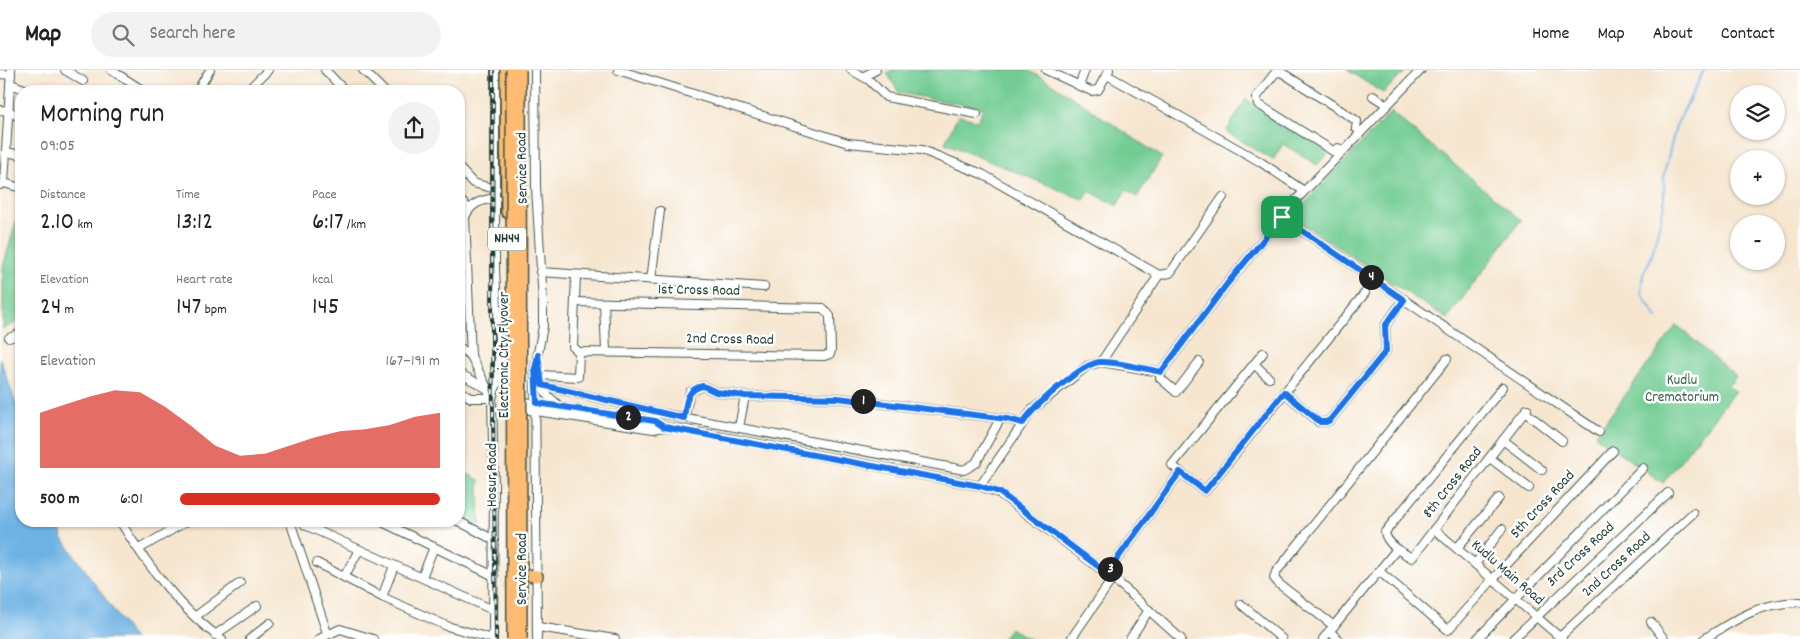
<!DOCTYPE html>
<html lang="en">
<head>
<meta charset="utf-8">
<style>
  :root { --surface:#fff; --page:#f2f2f2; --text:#222; --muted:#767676; --line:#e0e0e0; --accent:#d93025 }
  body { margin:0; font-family:Dekko,sans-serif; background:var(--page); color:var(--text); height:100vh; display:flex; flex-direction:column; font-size:19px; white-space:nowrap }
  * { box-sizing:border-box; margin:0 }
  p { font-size:16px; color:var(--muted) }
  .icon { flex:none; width:28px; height:28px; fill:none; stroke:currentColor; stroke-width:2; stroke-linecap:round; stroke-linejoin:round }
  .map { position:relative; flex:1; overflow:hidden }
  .sheet { position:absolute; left:15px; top:15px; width:450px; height:442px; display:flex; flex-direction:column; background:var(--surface); border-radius:20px; box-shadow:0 1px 4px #0004 }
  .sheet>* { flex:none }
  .fabs { position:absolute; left:1730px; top:15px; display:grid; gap:10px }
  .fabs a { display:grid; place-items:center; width:55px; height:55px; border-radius:50%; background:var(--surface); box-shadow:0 1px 4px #0004; font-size:25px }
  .pin { position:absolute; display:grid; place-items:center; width:42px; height:42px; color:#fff; margin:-21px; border-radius:10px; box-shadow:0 2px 8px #0006 }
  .km { position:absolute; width:25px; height:25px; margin:-12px; border-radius:50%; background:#222; color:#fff; font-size:14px; line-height:25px; text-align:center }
  .round { display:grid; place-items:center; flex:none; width:52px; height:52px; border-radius:26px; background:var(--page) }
  .headline { display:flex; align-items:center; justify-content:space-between; height:85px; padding:0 25px }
  h1 { font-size:28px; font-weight:600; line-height:38px }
  .metrics { display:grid; grid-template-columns:repeat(3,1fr); gap:8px; height:85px; padding:5px 25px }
  .metrics div { display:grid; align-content:center }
  .metrics b { font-size:25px; font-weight:600 }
  .metrics small { font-size:14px; font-weight:400 }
  .metrics p { font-size:14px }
  .chart { height:140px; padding:10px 25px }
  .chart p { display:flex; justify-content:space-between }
  .chart svg { width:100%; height:90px; margin-top:5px; fill:var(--accent); opacity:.7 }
  ul { padding:0 25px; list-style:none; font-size:16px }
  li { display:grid; grid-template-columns:80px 60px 1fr; align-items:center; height:38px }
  li i { height:12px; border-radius:6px; background:var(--accent) }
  header { display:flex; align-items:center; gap:30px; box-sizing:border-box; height:70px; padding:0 25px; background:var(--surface); border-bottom:1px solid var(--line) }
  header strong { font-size:24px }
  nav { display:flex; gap:28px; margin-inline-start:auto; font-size:18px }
  .search { width:350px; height:45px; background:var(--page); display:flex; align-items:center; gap:12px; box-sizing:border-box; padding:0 18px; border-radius:28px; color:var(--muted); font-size:19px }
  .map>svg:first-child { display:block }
  .green { fill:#72cc93; stroke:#488464 }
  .water { fill:#6eb2e4; stroke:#46788c }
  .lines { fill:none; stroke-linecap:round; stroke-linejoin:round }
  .stream { stroke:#6eb2e4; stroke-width:2 }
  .minor-casing { stroke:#3f564b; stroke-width:10 }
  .highway-casing { stroke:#3f564b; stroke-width:14 }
  .minor { stroke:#fff; stroke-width:8 }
  .highway { stroke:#febb71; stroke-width:11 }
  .rail-casing { stroke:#1f3d34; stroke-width:4 }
  .rail { stroke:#fff; stroke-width:2; stroke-dasharray:5.5; stroke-linecap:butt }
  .highway-bridge-casing { stroke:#3f564b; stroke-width:14; stroke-linecap:butt }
  .highway-bridge { stroke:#febb71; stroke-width:11 }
  .route-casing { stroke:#fff; stroke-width:10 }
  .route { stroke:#1a73e8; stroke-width:6 }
  .labels { text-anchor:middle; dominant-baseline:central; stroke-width:5; stroke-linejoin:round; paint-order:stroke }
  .shield { fill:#fff; stroke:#627771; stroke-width:1 }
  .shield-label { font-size:14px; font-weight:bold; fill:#1f3d34 }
  .street-label { font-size:15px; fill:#1f3d34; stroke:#fff }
  .park-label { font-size:15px; fill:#34614c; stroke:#fff }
</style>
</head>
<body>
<header>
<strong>Map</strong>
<div class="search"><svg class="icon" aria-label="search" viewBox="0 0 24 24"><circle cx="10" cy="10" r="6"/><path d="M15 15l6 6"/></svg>Search here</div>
<nav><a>Home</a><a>Map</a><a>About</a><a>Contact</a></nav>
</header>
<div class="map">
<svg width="1800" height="569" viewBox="0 0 1800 569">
  <rect width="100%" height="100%" fill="#fff"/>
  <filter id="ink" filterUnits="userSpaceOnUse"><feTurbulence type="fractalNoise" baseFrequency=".02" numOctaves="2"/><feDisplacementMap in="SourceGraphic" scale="10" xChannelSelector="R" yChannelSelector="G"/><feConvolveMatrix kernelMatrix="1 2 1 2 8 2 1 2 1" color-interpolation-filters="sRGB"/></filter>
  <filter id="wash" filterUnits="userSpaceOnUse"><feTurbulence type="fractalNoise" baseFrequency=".0096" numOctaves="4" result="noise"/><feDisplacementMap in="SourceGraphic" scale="20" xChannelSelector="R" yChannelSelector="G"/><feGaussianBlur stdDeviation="1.12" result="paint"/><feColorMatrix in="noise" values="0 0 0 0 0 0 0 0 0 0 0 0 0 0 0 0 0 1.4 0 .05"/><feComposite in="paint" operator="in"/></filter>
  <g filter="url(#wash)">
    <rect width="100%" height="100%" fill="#f6e6d0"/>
    <g class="green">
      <path d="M891,0H1027L1045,9L1162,87L1137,127L1126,120L1117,136L1089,121L1084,130L945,73L958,45L978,51L983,38L899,23L887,3Z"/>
      <path d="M1347,0H1407L1383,23Z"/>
      <path d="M1246,29L1330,82L1317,95L1283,74L1273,90L1226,62Z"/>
      <path d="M1391,42L1521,150L1447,249L1292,147Z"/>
      <path d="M18,144L21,145V250L3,259V197Z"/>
      <path d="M1677,255L1736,307L1728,316L1735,321L1663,413L1595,366Z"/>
      <path d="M459,399L479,410L480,455L459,444Z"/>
      <path d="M1010,558L1030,569H1002Z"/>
    </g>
    <path class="water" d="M0,288L21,349V451H57L63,469L134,569H0Z"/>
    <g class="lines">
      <path class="stream" d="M1657,248L1641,223L1643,204L1651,188L1664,135V104L1676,56L1704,0"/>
    </g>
  </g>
  <g filter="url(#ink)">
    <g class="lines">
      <g class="minor-casing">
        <g id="minor">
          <path d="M65,0L83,11"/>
          <path d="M111,0L144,21"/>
          <path d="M325,0L345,21"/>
          <path d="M363,0L384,21"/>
          <path d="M535,0L536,117L543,232V256L535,299L537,569"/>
          <path d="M618,0L848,73L922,80L982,104L1159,205L1101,292"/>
          <path d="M851,0L869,10L886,27L977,44"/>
          <path d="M1046,0L1091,21L1098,20L1109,0"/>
          <path d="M0,4L11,5"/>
          <path d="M1107,5L1259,91L1304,121"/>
          <path d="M864,6L876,0"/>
          <path d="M11,14L29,21"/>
          <path d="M1079,16L1085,0"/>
          <path d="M197,21L210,0"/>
          <path d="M247,21L268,0"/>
          <path d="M1373,26L1387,35"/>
          <path d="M0,40L9,41L21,48"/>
          <path d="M1343,81L1338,78L1333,81L1258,34L1256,28L1275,3L1281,2L1357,51L1356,58L1361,62"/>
          <path d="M6,82L21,85"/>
          <path d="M459,98L473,113L496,119"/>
          <path d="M4,113L21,118"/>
          <path d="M0,115L4,113L11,0"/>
          <path d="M459,129L469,139"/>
          <path d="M1282,147L1599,362"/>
          <path d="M540,202L764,217"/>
          <path d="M576,205L573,277L579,282"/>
          <path d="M1159,205L1170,203L1223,127"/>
          <path d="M651,210L660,141"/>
          <path d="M575,232L823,238L830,246L831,280L830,284L824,286L579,282"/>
          <path d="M604,233L606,281"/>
          <path d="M9,268L21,263"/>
          <path d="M459,277L471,286"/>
          <path d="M1254,294L1269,308"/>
          <path d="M1161,302L1160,308L1176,322L1199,292"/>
          <path d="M459,303L486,318"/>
          <path d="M539,305L578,307L579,282"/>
          <path d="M541,314L548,326L557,334"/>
          <path d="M542,315L665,344L964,400L976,393L1000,349"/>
          <path d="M1503,317L1385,462C1386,474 1403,483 1412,488L1527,339"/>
          <path d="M459,320L471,328H492"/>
          <path d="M1284,322L1319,352H1326L1330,350L1386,281L1385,256L1404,229"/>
          <path d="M492,328L471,286L465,147C471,133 481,130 496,128"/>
          <path d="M517,331L655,351L664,357"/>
          <path d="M517,338L653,359L664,357L681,359L980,416L999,423L1113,508L1181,569"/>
          <path d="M1525,342L1562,371"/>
          <path d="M684,348L690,322L703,316L716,322L745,326L838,328L1007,349L1023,353"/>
          <path d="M739,357L745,326"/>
          <path d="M1503,370L1542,400"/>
          <path d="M1490,388L1529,418"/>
          <path d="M1180,402L1205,421L1365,223"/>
          <path d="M980,416L1032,340L1087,296L1101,292L1161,302L1227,214L1294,132L1421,0"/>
          <path d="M120,451C144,491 183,543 222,569"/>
          <path d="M290,451L327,563"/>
          <path d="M380,451L494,506"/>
          <path d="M458,451L494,470"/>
          <path d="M305,455L493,540"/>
          <path d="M1434,459L1562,569"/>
          <path d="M1457,478L1499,428"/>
          <path d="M139,479L187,451"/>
          <path d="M317,493L382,527L447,556L493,569"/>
          <path d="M1475,494L1502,459"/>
          <path d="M1379,501L1448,560L1493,509L1613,381"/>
          <path d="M1107,503L1180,402L1172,395L1263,283"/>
          <path d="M344,507L359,480"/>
          <path d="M422,507L434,477"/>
          <path d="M382,527L394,496"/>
          <path d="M1241,534L1282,569"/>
          <path d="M196,546L240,513"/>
          <path d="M1651,552L1664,569"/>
          <path d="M1334,556L1279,514L1274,508L1276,502L1447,289"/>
          <path d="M538,557L615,569"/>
          <path d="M1329,561L1338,569"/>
          <path d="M215,565L257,536"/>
          <path d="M1560,567L1693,443"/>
          <path d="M250,569L270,553"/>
          <path d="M319,569L340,559L373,569"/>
          <path d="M493,569L494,415L492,328L499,307V270L495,200V0"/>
          <path d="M1071,569L1113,508"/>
          <path d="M1130,569L1149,540"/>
          <path d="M1323,569L1397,479"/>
          <path d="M1477,569L1643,398"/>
          <path d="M1513,569L1668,423"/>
          <path d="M1704,569C1738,548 1759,533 1800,532"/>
        </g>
      </g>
      <g class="highway-casing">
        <g id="highway">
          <path d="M506,0L507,142"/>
          <path d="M525,505L537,506"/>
        </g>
      </g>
      <use href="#minor" class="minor"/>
      <use href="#highway" class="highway"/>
      <g class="rail-casing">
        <path id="rail" d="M493,0L492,268L496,569"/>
      </g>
      <use href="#rail" class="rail"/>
      <g class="highway-bridge-casing">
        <g id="highway-bridge">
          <path d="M512,0L513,569"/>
          <path d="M520,0L521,569"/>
        </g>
      </g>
      <use href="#highway-bridge" class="highway-bridge"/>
    </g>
  </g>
  <g class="lines" filter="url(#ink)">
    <g class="route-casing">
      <path id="route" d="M1282,147L1404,230L1385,256L1386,281L1330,350L1326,352H1320L1284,322L1205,421L1180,402L1107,503L999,422L980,416L664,357L655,351L537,333L535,299L538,285L542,315L684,348C686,333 686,319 703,316L716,322L745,326L838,328L1007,349L1023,353C1033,337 1082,293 1100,292C1116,291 1145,299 1161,302L1227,214Z"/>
    </g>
    <use href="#route" class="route"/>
  </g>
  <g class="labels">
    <rect class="shield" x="488" y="157.5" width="38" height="23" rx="4"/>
    <g class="shield-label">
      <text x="507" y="169">NH44</text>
    </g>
    <g class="street-label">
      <text transform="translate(523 98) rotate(-91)">Service Road</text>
      <text transform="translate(699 221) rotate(1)">1st Cross Road</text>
      <text transform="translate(730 270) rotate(1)">2nd Cross Road</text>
      <text transform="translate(505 285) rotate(-90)">Electronic City Flyover</text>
      <text transform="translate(493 405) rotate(-90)">Hosur Road</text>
      <text transform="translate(1453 413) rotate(-52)">8th Cross Road</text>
      <text transform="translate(1543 435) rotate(-47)">5th Cross Road</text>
      <text transform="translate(1581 485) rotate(-43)">3rd Cross Road</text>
      <text transform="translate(1617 495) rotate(-43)">2nd Cross Road</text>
      <text transform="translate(523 499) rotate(-90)">Service Road</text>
      <text transform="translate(1507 503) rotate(41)">Kudlu Main Road</text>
    </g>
    <g class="park-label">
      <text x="1682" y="311">Kudlu<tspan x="1682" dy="17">Crematorium</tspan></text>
    </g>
  </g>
</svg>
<div class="fabs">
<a><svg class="icon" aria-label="layers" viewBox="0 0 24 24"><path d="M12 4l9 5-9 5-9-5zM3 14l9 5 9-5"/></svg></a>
<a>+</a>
<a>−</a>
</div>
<div class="pin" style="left:1282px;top:147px;background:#1e9e55"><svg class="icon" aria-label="arrive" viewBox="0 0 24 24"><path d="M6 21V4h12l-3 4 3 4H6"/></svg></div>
<b class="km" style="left:863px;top:331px">1</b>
<b class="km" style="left:628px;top:347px">2</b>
<b class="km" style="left:1110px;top:499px">3</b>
<b class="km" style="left:1371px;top:207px">4</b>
<section class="sheet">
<div class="headline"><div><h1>Morning run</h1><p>09:05</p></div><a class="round"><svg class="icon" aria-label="share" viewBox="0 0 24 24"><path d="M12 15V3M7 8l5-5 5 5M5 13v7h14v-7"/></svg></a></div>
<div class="metrics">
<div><p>Distance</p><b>2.10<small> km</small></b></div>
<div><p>Time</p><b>13:12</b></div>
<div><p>Pace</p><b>6:17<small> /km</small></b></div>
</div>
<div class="metrics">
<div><p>Elevation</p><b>24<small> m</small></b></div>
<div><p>Heart rate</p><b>147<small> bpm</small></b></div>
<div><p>kcal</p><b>145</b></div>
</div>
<div class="chart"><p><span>Elevation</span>167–191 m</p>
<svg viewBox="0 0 160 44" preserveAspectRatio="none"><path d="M0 44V17L10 13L20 9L30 6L40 7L50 14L60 23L70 33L80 38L90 37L100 33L110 29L120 26L130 25L140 23L150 19L160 17V44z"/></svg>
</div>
<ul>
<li><b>500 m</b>6:01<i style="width:100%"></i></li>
</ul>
</section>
</div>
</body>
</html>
